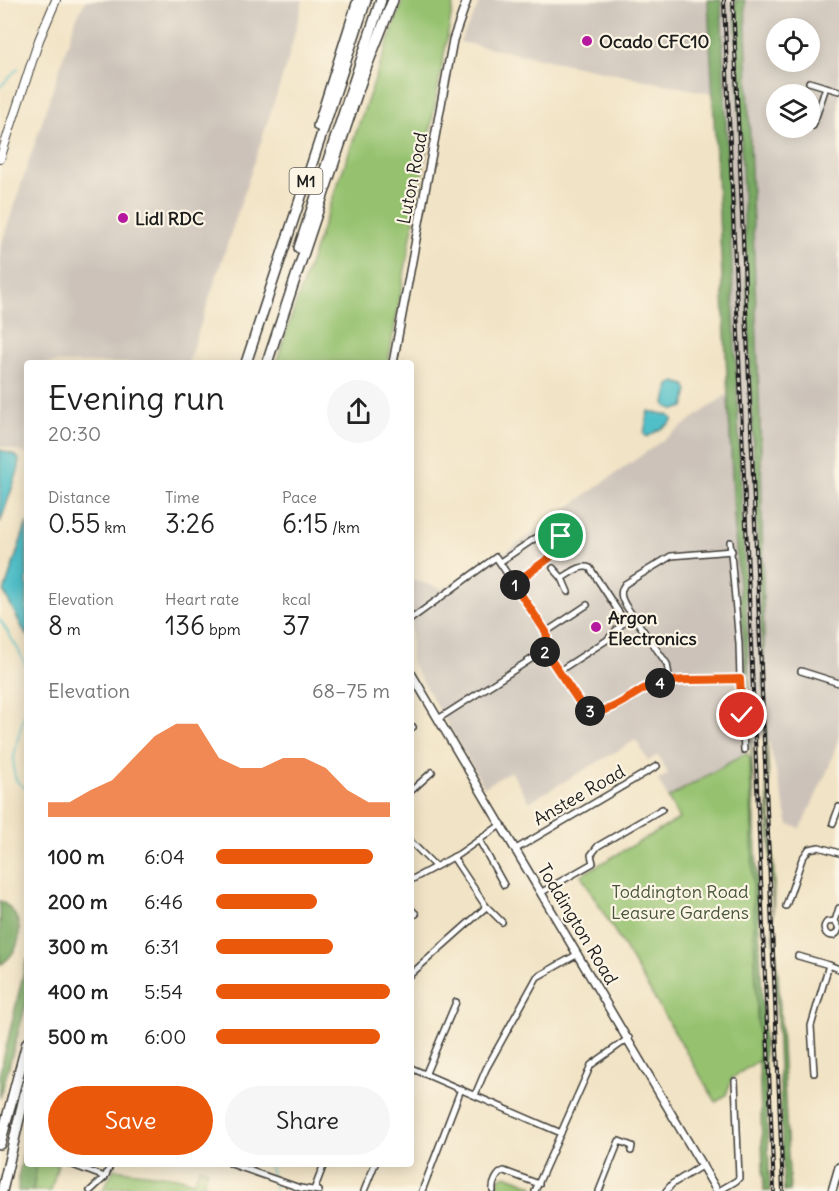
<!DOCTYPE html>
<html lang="en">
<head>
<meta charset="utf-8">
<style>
  :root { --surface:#fff; --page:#f6f6f6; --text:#222; --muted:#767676; --accent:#ea580c }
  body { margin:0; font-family:Delius,sans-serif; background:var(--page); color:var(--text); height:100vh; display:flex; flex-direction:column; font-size:22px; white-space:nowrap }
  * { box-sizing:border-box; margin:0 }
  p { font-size:20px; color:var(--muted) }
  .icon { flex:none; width:33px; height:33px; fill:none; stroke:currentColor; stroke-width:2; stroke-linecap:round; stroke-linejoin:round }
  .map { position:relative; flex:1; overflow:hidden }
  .panel { position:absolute; left:24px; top:360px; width:390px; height:807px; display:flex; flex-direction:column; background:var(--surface); border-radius:6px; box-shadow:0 3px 15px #0003 }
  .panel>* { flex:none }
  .tools { position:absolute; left:766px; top:18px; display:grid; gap:12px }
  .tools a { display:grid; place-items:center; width:54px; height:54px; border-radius:50%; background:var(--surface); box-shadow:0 3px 15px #0003; font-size:30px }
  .pin { position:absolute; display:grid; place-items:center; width:51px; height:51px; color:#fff; margin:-26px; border:3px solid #fff; border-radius:50%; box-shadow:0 2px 6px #0007 }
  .km { position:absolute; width:30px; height:30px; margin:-15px; border-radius:50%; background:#222; color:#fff; font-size:16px; line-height:30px; text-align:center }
  .round { display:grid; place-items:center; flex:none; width:63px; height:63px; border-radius:32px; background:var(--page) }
  .headline { display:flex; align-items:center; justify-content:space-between; height:102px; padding:0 24px }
  h1 { font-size:33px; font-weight:600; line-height:45px }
  .stats { display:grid; grid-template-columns:repeat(3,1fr); gap:9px; height:102px; padding:6px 24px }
  .stats div { display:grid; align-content:center }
  .stats b { font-size:26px; font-weight:600 }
  .stats small { font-size:16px; font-weight:400 }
  .stats p { font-size:16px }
  .chart { height:168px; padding:12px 24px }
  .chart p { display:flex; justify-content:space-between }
  .chart svg { width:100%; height:108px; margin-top:6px; fill:var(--accent); opacity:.7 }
  .cta { display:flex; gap:12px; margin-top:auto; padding:12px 24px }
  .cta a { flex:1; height:69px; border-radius:36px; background:var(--accent); color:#fff; font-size:24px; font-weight:600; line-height:69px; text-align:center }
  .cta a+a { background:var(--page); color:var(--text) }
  ul { padding:0 24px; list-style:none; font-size:20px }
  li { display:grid; grid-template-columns:96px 72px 1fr; align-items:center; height:45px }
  li i { height:15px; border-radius:8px; background:var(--accent) }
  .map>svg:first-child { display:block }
  .industrial { fill:#ccc2b9; fill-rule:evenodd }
  .green { fill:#96c26f; stroke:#596f46; stroke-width:1.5 }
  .forest { fill:#78a862; stroke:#4a623f; stroke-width:1.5 }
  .water { fill:#51bfc8; stroke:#366e72; stroke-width:1.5 }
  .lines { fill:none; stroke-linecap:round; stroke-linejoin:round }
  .stream { stroke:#51bfc8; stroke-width:1.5 }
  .street-casing { stroke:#3c3a35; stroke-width:8 }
  .secondary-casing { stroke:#3c3a35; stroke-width:10 }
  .primary-casing { stroke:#3c3a35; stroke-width:10 }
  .highway-casing { stroke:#3c3a35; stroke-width:12 }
  .street { stroke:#fff; stroke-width:5 }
  .secondary { stroke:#fff; stroke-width:7 }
  .primary { stroke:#fff; stroke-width:8 }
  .highway { stroke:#fff; stroke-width:9 }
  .rail-casing { stroke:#1c1c1c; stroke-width:4 }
  .rail { stroke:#fcf5e5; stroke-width:1.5; stroke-dasharray:4.5; stroke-linecap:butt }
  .route-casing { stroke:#fff; stroke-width:12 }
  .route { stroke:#ea580c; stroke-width:8 }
  .poi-dot { fill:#b5179e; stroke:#fcf5e5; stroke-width:2 }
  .labels { text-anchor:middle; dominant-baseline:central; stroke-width:4.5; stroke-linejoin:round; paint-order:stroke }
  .shield { fill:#fcf5e5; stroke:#5f5d58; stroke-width:1.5 }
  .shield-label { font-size:16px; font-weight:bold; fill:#1c1c1c }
  .poi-label { font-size:18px; font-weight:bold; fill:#1c1c1c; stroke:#fcf5e5; text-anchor:start }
  .street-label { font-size:18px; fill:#1c1c1c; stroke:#fcf5e5 }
  .park-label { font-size:18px; fill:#475639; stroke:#fcf5e5 }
</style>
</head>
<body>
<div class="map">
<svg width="839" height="1191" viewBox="0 0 839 1191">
  <rect width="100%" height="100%" fill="#fcf5e5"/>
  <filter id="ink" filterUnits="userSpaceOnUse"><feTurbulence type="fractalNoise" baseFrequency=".0167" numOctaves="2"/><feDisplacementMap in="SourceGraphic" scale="12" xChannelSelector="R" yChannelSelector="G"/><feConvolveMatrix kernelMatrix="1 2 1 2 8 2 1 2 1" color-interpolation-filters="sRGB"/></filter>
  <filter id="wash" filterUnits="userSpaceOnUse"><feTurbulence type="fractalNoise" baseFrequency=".008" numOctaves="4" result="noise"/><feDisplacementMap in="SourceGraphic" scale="24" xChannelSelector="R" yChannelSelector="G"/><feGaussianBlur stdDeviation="1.35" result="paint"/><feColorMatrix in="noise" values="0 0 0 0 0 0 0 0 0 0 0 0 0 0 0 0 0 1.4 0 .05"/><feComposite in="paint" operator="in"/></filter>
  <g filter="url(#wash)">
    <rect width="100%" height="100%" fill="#f1e3c5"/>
    <g class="industrial">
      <path d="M86,0H303L288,60L188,363H27V454L0,446V248L76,19Z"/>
      <path d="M481,0H839V736L829,767L801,828L789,825L766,731L746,753L668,798L658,780L668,774L658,755L648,761L636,740L529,802L511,771L484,787L411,662V579L444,589L501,550L504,553L729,393L713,58V94L460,42ZM777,28H810V62H777ZM777,94H810V128H777Z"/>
    </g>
    <g class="green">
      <path d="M403,0H454L388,363H276L307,271Z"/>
      <path d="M746,753L750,758L759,1060L732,1078L726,1095L716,1102L581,875L679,819L668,798Z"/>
      <path d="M37,1164H58L51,1191H33Z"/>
      <path d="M200,1167L208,1170L203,1184L223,1191H130L127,1186L103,1190L114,1169L177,1177L193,1182Z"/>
      <path d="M506,1175L532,1185V1191H498L496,1188L501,1177Z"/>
    </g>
    <g class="forest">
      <path d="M708,0H721L770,1191H764L753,909L751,736L735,534Z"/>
      <path d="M735,0H745L761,452L765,708L774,875L773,920L778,975L790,1191H784Z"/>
      <path d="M0,901C27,915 25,950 0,965Z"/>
      <path d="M27,958V1002L0,1098V1073Z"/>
      <path d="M27,1133V1164H37L33,1191H18V1178Z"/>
    </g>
    <g class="water">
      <path d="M675,382L685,385L688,390L684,407L675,410L667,407L665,403L669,385Z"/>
      <path d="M648,411L668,415L673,419L669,424L647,437L644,434Z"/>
      <path d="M0,450L15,455L19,459V468L0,523Z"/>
      <path d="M27,522V637L4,592Z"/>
    </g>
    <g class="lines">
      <g class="stream">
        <path d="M0,87L18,68"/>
        <path d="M0,620L18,649L27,669"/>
        <path d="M27,705C21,731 0,781 27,788"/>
        <path d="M269,1164L272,1175"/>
        <path d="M273,1180L275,1191"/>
      </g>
    </g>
  </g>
  <g filter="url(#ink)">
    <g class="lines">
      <g class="street-casing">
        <g id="street">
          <path d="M809,82L839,91"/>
          <path d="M813,126L826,87"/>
          <path d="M730,542L739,644L740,679"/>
          <path d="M500,562L549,529C558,529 566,538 564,547L514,584"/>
          <path d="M553,568L562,578"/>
          <path d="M411,619L496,557L546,632L548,644L545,654"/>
          <path d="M546,632L587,605"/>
          <path d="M559,671L607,640L623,623L622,617L590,568C580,564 570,574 562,578L568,592"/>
          <path d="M801,671L839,683"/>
          <path d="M670,681L667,664L626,606C621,598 619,592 625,584L671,556L732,551"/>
          <path d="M438,719L536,656L545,654L551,660C560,673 576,705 590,711C606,718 636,691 652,685C671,678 717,680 740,679L744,750"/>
          <path d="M411,728L413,727"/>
          <path d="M411,791L432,772"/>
          <path d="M833,823L839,807"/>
          <path d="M479,840L504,885"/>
          <path d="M411,842L435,866"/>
          <path d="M516,849L657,766"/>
          <path d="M453,857L485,905L502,922"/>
          <path d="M411,880L459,854L502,824"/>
          <path d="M542,892L593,863L591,855L598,846L662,809"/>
          <path d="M786,906L802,859L809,849L819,847L839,853"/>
          <path d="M839,908L835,921L839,928"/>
          <path d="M411,909L416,914"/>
          <path d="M835,921L827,922C823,926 823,931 828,935L833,936L837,933L839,928"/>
          <path d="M798,956L829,965"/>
          <path d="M411,974L484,909L485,905"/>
          <path d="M411,1068L561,1133"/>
          <path d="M426,1073L456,1002"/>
          <path d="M814,1073L811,1026L829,965L839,969"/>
          <path d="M475,1095L486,1069L537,977L578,954"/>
          <path d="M70,1164L105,1177"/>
          <path d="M231,1164L300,1188L319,1191"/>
          <path d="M314,1190L324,1164"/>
          <path d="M90,1191L105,1177L111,1164"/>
          <path d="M364,1191L375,1164"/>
          <path d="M422,1191L461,1089"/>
          <path d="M493,1191C492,1184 497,1173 504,1171L539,1184"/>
          <path d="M535,1191L591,1065L629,1038"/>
          <path d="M599,1191L619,1141L632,1146L631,1151"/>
          <path d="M666,1191L672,1184L703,1165"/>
          <path d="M719,1191L736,1181L739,1178L735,1081"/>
        </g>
      </g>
      <g class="secondary-casing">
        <g id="secondary">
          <path d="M393,363L453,40L467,0"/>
          <path d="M411,673L717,1191"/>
          <path d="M832,1191L839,1167"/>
        </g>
      </g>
      <g class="primary-casing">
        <path id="primary" d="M0,159L39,40L56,0"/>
      </g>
      <g class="highway-casing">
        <g id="highway">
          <path d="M318,126L358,0"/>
          <path d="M299,248L381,0"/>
          <path d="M246,363L366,0"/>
          <path d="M267,363L363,76L393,0"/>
          <path d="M0,1144L27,1043"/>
          <path d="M2,1191L27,1085"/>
        </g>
      </g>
      <use href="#street" class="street"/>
      <use href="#secondary" class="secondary"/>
      <use href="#primary" class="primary"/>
      <use href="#highway" class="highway"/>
      <g class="rail-casing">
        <g id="rail">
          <path d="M724,0L774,1191"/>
          <path d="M733,0L783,1191"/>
        </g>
      </g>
      <use href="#rail" class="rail"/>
    </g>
  </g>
  <g class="lines" filter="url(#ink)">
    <g class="route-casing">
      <path id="route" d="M561,536L565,542L564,547L514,584L546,632L548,644L544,654L551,660L582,706C605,723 630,693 652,685C671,678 717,680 740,679L742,715"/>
    </g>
    <use href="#route" class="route"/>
  </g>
  <g class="poi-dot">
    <circle cx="587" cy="41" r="6"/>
    <circle cx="123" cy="218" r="6"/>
    <circle cx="596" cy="627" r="6"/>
  </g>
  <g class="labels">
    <rect class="shield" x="289.5" y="168" width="33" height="26" rx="4.5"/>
    <g class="shield-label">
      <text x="306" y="181">M1</text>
    </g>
    <g class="poi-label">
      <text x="599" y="41">Ocado CFC10</text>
      <text x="135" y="218">Lidl RDC</text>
      <text x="608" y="617">Argon<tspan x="608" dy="21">Electronics</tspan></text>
    </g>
    <g class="street-label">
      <text transform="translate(412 178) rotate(-79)">Luton Road</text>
      <text transform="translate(579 795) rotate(-30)">Anstee Road</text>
      <text transform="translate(578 924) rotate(59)">Toddington Road</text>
    </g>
    <g class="park-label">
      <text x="680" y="891">Toddington Road<tspan x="680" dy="21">Leasure Gardens</tspan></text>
    </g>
  </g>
</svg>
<div class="tools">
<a><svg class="icon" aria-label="locate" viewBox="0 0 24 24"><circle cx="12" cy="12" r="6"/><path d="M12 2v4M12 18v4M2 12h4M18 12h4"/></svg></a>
<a><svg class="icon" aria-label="layers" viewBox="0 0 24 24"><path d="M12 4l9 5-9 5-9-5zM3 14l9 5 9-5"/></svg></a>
</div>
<div class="pin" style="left:561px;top:536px;background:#1e9e55"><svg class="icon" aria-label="arrive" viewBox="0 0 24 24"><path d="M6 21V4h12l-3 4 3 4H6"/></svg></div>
<div class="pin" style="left:742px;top:715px;background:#d93025"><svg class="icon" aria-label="check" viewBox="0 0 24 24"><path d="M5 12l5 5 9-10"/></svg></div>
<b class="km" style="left:515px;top:585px">1</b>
<b class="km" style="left:545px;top:652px">2</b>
<b class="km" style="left:590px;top:711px">3</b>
<b class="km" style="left:660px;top:683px">4</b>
<section class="panel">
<div class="headline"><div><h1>Evening run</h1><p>20:30</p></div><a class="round"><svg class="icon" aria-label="share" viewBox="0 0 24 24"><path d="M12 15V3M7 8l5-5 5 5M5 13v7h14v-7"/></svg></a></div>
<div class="stats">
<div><p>Distance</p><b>0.55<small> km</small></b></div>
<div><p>Time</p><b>3:26</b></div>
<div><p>Pace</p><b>6:15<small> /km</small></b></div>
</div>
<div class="stats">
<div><p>Elevation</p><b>8<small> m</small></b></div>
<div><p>Heart rate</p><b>136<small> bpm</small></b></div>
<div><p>kcal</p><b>37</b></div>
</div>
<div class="chart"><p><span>Elevation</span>68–75 m</p>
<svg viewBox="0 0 160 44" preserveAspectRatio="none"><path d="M0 44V38L10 38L20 33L30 29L40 20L50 11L60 6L70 6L80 20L90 24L100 24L110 20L120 20L130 24L140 33L150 38L160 38V44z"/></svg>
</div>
<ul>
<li><b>100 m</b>6:04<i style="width:90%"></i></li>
<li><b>200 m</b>6:46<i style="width:58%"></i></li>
<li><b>300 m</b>6:31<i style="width:67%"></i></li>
<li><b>400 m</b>5:54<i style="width:100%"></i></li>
<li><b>500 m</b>6:00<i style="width:94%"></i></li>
</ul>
<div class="cta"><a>Save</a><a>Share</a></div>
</section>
</div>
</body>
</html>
